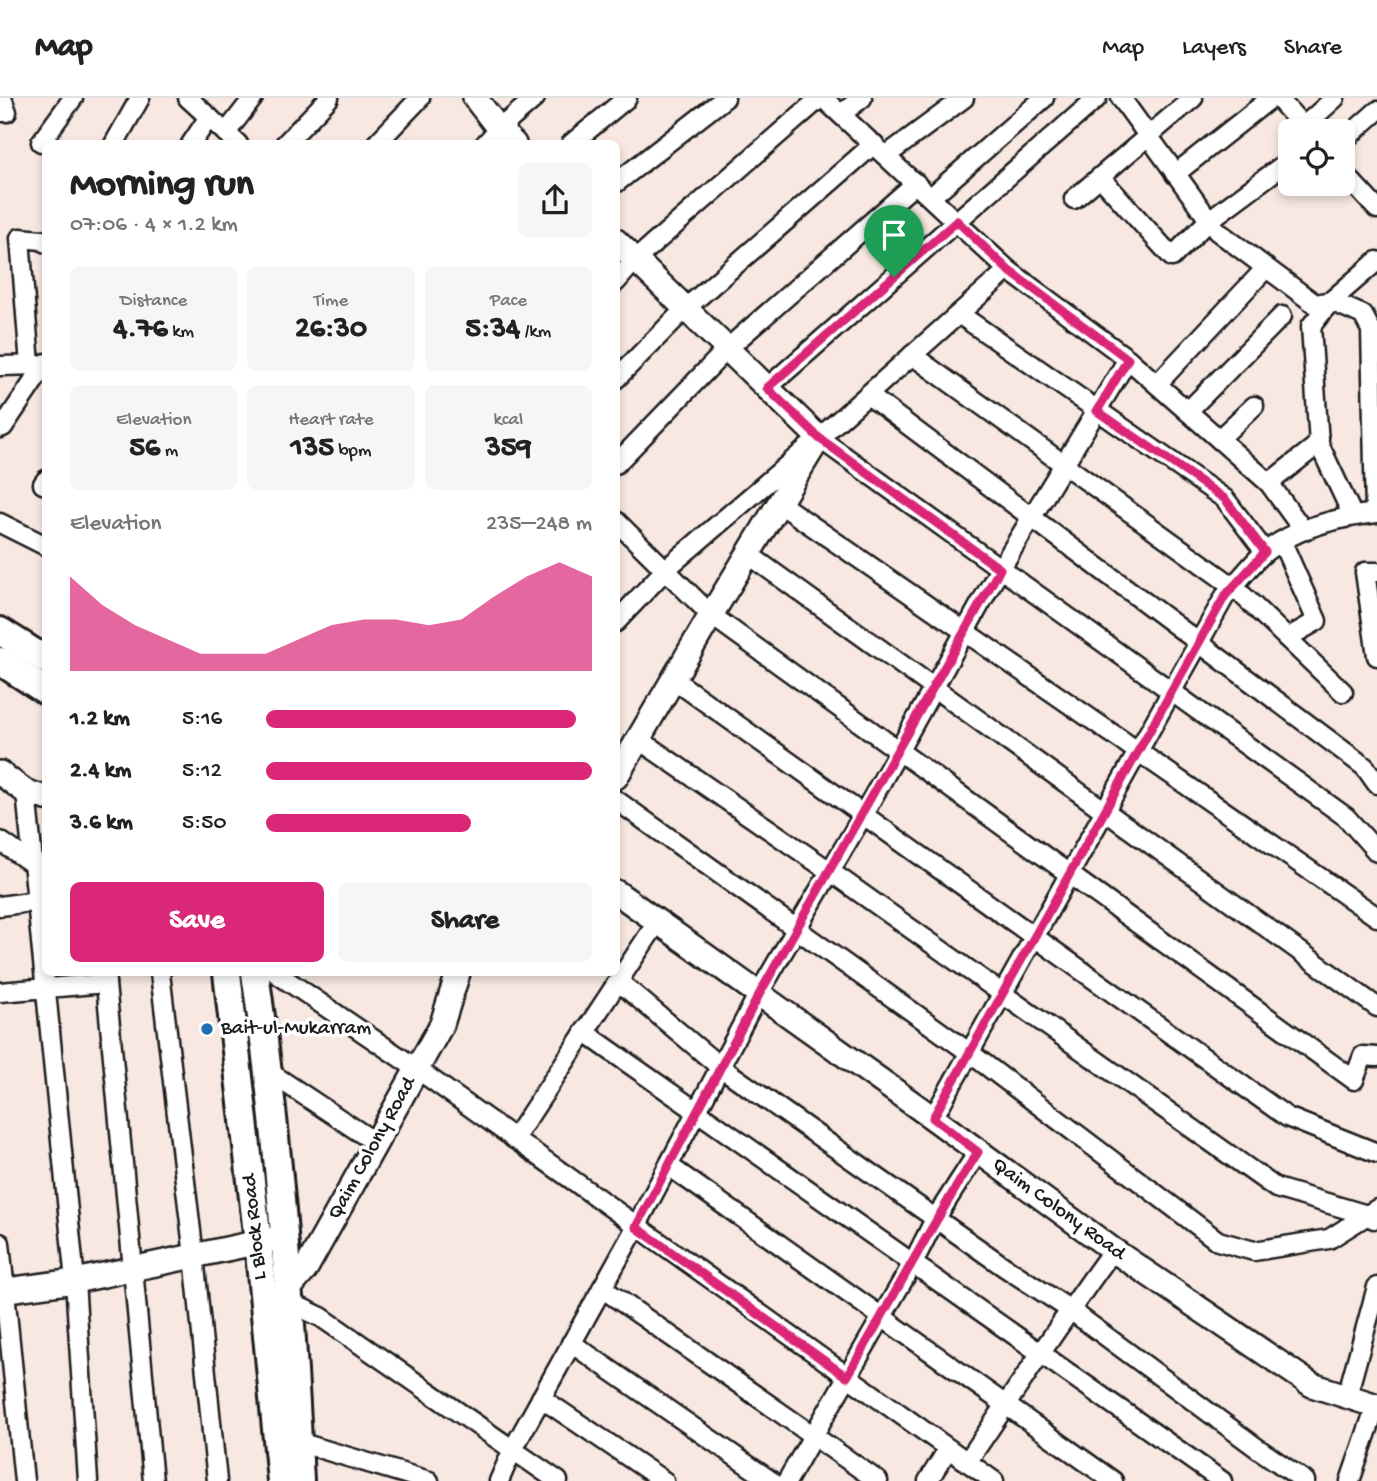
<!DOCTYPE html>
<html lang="en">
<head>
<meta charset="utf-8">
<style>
  :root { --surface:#fff; --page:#f6f6f6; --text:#222; --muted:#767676; --line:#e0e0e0; --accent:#db2777 }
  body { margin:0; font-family:"Gochi Hand",sans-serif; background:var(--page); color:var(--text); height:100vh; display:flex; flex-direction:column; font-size:26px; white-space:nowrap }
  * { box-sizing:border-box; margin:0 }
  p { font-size:23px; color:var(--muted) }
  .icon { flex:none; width:38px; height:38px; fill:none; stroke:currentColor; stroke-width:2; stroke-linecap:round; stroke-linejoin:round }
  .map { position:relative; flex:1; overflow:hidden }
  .side { position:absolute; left:42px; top:42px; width:578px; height:836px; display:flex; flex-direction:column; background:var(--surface); border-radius:10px; box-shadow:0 4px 10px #0003 }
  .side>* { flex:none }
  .fabs { position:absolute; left:1278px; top:21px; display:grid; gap:14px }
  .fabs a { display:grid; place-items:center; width:77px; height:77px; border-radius:10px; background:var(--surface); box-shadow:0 4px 10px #0003; font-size:35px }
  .pin { position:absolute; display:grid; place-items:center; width:60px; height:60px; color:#fff; margin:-72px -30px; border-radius:50% 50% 50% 0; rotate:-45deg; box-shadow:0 0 7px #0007 }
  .pin .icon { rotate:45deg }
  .round { display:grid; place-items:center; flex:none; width:74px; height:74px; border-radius:10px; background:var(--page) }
  .headline { display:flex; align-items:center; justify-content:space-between; height:119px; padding:0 28px }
  h1 { font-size:38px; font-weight:700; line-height:52px }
  .figures { display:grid; grid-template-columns:repeat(3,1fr); gap:10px; height:119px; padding:7px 28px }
  .figures div { display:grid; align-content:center; border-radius:10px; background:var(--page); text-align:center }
  .figures b { font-size:30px; font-weight:700 }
  .figures small { font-size:19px; font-weight:400 }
  .figures p { font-size:19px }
  .chart { height:196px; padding:14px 28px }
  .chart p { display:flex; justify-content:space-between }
  .chart svg { width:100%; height:126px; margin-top:7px; fill:var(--accent); opacity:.7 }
  .cta { display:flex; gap:14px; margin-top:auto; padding:14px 28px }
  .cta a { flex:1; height:80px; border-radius:10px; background:var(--accent); color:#fff; font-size:28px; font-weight:700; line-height:80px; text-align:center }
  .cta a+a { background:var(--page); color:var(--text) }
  ul { padding:0 28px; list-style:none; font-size:23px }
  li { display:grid; grid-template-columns:112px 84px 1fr; align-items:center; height:52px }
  li i { height:18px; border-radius:9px; background:var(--accent) }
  header { display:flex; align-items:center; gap:42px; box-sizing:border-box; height:98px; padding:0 35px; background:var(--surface); border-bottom:2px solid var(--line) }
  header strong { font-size:33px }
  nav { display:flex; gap:38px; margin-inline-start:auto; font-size:24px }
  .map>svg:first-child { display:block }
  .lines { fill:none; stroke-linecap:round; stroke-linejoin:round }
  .minor-casing { stroke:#1c1c1c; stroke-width:23 }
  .tertiary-casing { stroke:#1c1c1c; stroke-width:28 }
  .secondary-casing { stroke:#1c1c1c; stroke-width:32 }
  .minor { stroke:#fff; stroke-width:18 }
  .tertiary { stroke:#fff; stroke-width:23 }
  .secondary { stroke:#fff; stroke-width:26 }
  .route-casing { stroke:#fff; stroke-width:14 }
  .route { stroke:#db2777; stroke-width:9 }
  .poi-dot { fill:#1f6fb2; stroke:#fff; stroke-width:2.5 }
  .labels { text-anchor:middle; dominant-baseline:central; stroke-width:7; stroke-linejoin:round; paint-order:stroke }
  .poi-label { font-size:21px; fill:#1c1c1c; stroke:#fff; text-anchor:start }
  .street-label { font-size:21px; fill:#1c1c1c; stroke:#fff }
</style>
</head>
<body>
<header>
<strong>Map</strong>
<nav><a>Map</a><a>Layers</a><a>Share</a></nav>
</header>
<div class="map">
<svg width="1377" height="1383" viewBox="0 0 1377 1383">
  <rect width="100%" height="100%" fill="#f8e8e1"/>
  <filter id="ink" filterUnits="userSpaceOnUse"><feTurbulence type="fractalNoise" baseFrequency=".0143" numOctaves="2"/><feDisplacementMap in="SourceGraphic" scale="14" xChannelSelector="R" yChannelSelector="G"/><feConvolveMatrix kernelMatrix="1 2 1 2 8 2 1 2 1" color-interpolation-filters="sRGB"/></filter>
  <g filter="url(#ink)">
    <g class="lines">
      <g class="minor-casing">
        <g id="minor">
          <path d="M188,0L238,46"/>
          <path d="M823,0L1008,172L1128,261L1269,385L1303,432"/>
          <path d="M1121,0L1217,133L1315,206L1331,203L1363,217L1371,232L1375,415"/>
          <path d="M1278,0L1307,33"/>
          <path d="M0,14H7L2,0"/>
          <path d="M841,16L862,0"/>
          <path d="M1303,29L1335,0"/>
          <path d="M226,35L253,0"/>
          <path d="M41,44L73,0"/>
          <path d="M1342,44L1377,13"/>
          <path d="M114,46L140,0"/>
          <path d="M191,46L209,19"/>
          <path d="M285,46L329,0"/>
          <path d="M376,46L420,0"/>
          <path d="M485,46L499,31L535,0"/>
          <path d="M571,46L627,0"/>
          <path d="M887,57L964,0"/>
          <path d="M1342,73L1377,111"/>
          <path d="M1175,76L1271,0"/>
          <path d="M1101,80L1172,159L1208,123L1290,62"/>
          <path d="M616,85L725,0"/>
          <path d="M931,99L1044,0"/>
          <path d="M1074,101L1193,0"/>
          <path d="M616,184L635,162L820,0"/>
          <path d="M959,216L1225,401L1265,454"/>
          <path d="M912,257L1234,489L1343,594"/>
          <path d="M30,267L20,140L42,142L46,145"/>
          <path d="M0,268L42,267"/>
          <path d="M616,281L686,210L874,46"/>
          <path d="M1157,286L1266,170"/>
          <path d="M767,290L1097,0"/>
          <path d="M868,297L1365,669L1377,686"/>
          <path d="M1188,313L1282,218"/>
          <path d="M0,330L3,329L46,265"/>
          <path d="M819,340L1346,719L1377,754"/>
          <path d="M1219,341L1254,308"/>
          <path d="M616,366L728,250L916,85"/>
          <path d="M46,382L43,386L46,387"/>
          <path d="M1269,385L1316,348L1319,340"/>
          <path d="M779,405L1377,819"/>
          <path d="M1353,418L1319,346L1311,228L1331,203L1377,163"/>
          <path d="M616,423L711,517L1354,982L1363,958L1377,959"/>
          <path d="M0,425L46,448"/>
          <path d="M1282,444L1317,523L1287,540"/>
          <path d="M748,456L1377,909"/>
          <path d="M1377,474H1365L1377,558"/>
          <path d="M616,524L666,471L819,340L1008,172"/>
          <path d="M673,581L1287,1019L1377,1055"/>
          <path d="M638,641L838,779L1276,1090L1367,1117L1374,1121"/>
          <path d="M26,694L75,1183L88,1383"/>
          <path d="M616,702L970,955L1218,1143L1254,1153L1329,1141L1377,1111"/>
          <path d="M0,743L33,766"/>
          <path d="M0,808L37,803"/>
          <path d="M105,875L153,1383"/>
          <path d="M160,875L194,1158L217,1383"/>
          <path d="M276,875L417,971L994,1383"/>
          <path d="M618,883L719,968L1003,1168L1069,1211L1257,1350L1305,1383"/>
          <path d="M0,894L106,885"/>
          <path d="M584,934L1222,1383"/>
          <path d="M269,974L376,1045"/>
          <path d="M933,1020L1225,498C1238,484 1251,466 1265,454C1296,430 1339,419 1377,415"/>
          <path d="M514,1041L658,823"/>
          <path d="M669,1068L1113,1383"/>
          <path d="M0,1145L24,1383"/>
          <path d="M602,1190L878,1383"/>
          <path d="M289,1204L321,1219L558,1383"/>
          <path d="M571,1245L771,1383"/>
          <path d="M1347,1298L1377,1189"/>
          <path d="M541,1300L664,1383"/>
          <path d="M298,1344L429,1383"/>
          <path d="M967,1364C1016,1293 1062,1221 1113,1152"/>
          <path d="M499,1383L513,1351L636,1129L759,895L863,717L993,483L1128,261"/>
          <path d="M787,1383L913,1165L935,1121L978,1054"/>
          <path d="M928,1383L948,1351"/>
          <path d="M1350,1383L1376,1308"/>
        </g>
      </g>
      <g class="tertiary-casing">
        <g id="tertiary">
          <path d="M475,0L499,31L514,46"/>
          <path d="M616,143L819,340L711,517L616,679"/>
          <path d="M0,675L26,694L46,700"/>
          <path d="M616,794L933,1020L1113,1152L1312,1287L1377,1308"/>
          <path d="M0,1193L75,1183L274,1141"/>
          <path d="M281,1200L305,1172L442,926L458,875"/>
        </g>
      </g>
      <g class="secondary-casing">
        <g id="secondary">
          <path d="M0,533L46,562"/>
          <path d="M0,563L46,593"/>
          <path d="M227,875L258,1144L281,1383"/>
          <path d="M255,875C279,1043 292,1213 300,1383"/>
        </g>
      </g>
      <use href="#minor" class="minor"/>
      <use href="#tertiary" class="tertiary"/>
      <use href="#secondary" class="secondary"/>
    </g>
  </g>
  <g class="lines" filter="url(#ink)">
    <g class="route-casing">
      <path id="route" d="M957,123L1008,172L1128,261L1097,313L1225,401L1265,454L1225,498L933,1020L978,1054C931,1127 891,1204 847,1279L636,1129L760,895L1000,471L819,340L767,290Z"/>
    </g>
    <use href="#route" class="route"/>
  </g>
  <circle class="poi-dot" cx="207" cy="931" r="7"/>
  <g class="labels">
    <g class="poi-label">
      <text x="221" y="931">Bait-ul-Mukarram</text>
    </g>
    <g class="street-label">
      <text transform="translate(373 1051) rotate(-61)">Qaim Colony Road</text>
      <text transform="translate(1058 1112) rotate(36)">Qaim Colony Road</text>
      <text transform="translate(256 1129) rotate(-96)">L Block Road</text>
    </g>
  </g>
</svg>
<div class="fabs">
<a><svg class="icon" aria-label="locate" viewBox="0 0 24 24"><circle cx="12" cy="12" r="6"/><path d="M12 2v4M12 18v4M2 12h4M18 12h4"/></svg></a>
</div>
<div class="pin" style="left:894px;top:179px;background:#1e9e55"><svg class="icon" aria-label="arrive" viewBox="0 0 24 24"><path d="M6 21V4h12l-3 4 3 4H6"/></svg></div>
<section class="side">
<div class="headline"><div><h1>Morning run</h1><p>07:06 · 4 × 1.2 km</p></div><a class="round"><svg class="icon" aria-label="share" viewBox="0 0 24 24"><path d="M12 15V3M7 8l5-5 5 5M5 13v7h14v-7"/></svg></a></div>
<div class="figures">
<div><p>Distance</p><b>4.76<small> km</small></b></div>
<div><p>Time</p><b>26:30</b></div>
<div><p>Pace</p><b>5:34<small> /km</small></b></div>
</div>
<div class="figures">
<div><p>Elevation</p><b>56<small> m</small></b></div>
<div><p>Heart rate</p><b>135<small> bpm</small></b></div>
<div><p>kcal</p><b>359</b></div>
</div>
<div class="chart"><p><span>Elevation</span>235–248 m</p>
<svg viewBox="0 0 160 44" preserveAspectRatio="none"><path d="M0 44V11L10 21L20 28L30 33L40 38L50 38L60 38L70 33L80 28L90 26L100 26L110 28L120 26L130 18L140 11L150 6L160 11V44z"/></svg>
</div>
<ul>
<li><b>1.2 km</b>5:16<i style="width:95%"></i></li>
<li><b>2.4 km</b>5:12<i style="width:100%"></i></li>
<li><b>3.6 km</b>5:50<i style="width:63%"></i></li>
</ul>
<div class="cta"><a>Save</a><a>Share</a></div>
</section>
</div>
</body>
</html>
